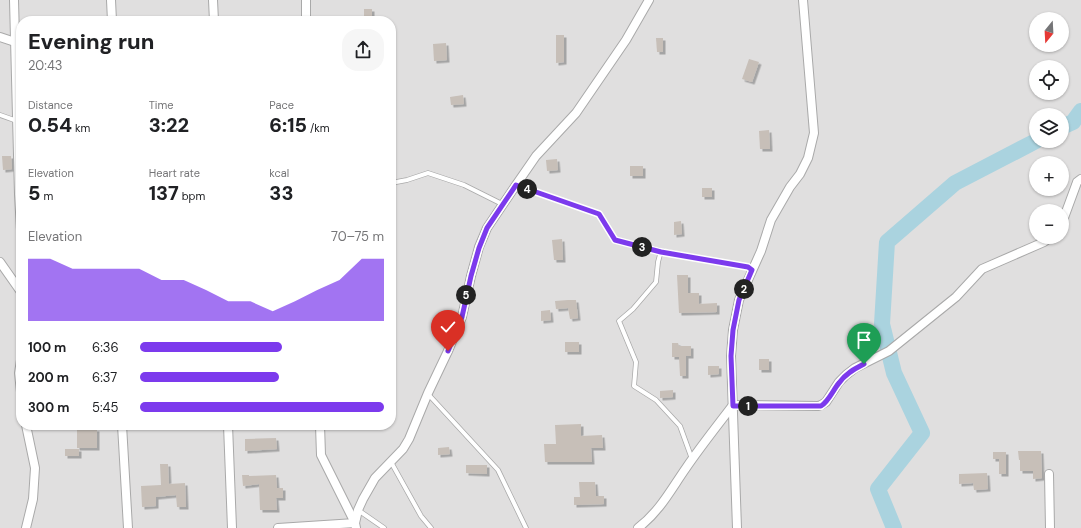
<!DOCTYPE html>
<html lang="en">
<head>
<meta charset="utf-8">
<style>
  :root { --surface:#fff; --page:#f6f6f6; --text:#202124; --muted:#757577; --accent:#7c3aed }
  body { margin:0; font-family:"DM Sans",sans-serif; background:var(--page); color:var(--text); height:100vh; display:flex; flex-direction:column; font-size:15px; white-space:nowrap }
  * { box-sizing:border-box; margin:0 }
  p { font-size:13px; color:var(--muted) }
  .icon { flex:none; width:22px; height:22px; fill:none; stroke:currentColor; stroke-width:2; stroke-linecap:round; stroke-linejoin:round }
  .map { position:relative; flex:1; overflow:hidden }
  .sheet { position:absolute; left:16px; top:16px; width:380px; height:414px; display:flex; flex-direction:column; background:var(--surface); border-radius:16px; box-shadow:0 1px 3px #0004 }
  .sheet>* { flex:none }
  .needle { width:26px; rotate:198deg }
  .controls { position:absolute; left:1029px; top:12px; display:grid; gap:8px }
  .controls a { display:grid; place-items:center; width:40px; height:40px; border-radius:50%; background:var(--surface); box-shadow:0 1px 3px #0004; font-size:20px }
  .pin { position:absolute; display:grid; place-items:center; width:34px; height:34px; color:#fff; margin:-41px -17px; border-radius:50% 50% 50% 0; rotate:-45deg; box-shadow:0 0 4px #0007 }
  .pin .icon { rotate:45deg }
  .km { position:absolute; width:20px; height:20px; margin:-10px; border-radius:50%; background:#222; color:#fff; font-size:11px; line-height:20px; text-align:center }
  .round { display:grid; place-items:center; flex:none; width:42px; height:42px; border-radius:16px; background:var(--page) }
  .head { display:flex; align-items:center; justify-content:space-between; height:68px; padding:0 12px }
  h1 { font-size:22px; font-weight:800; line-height:30px }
  .stats { display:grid; grid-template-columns:repeat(3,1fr); gap:6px; height:68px; padding:4px 12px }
  .stats div { display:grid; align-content:center }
  .stats b { font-size:20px; font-weight:800 }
  .stats small { font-size:11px; font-weight:400 }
  .stats p { font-size:11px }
  .chart { height:112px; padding:8px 12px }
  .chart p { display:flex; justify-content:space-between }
  .chart svg { width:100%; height:72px; margin-top:4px; fill:var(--accent); opacity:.7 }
  ul { padding:0 12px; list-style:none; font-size:13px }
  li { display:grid; grid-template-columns:64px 48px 1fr; align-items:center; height:30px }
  li i { height:10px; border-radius:5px; background:var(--accent) }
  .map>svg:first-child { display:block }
  .residential { fill:#e0dfdf; fill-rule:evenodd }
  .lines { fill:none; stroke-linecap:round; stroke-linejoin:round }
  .river { stroke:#aad3df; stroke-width:16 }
  .building { fill:#c7bfb8; filter:url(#shadow) }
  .lane-casing { stroke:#a9a9a9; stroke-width:5.5 }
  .street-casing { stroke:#a9a9a9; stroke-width:10 }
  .lane { stroke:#fff; stroke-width:4 }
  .street { stroke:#fff; stroke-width:8 }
  .route-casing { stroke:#fff; stroke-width:8 }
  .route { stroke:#7c3aed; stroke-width:5 }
</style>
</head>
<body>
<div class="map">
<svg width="1081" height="528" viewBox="0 0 1081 528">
  <defs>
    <filter id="shadow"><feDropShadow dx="2.5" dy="2.5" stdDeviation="0" flood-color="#0004"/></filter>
  </defs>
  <rect width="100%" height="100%" fill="#f2efe9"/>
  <path class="residential" d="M0,0H1081V528H0ZM1036,19H1062V45H1036ZM21,21H391V425H21ZM1036,67H1062V93H1036ZM1036,115H1062V141H1036ZM1036,163H1062V189H1036ZM1036,211H1062V237H1036Z"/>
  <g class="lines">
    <g class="river">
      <path d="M1062,127L1073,122L1081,111"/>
      <path d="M894,528L878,489L922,433L894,373L882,324L887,242L955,183L1036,141"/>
    </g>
  </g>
  <g class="building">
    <rect x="364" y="9" width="8" height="12"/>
    <path d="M556,35H564V62L556,63Z"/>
    <path d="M656,38H663V52H657Z"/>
    <path d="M446,43L447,60L434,61L433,44Z"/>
    <path d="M749,59L759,62L752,82L742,79Z"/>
    <path d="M463,95L464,104L451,105L450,97Z"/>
    <path d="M769,130L770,149H760L759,131Z"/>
    <path d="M2,156H11L12,169L3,170Z"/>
    <path d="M557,159L558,170L547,171L546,160Z"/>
    <rect x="630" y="166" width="13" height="10"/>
    <rect x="702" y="188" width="10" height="9"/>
    <path d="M681,221L682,234L674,235V222Z"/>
    <path d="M562,239L563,260H554L552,240Z"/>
    <path d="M677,275H688V293H699V304L717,303V312L679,313Z"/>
    <path d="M568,300H576L578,318L570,319L568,308L556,309L555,301Z"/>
    <path d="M550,310L551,320L541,321V311Z"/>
    <rect x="565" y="342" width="14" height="10"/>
    <path d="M672,343H678L679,346H691V356H686V376H680L679,357H672Z"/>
    <rect x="759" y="359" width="10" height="11"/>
    <path d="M708,366H719V374L708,375Z"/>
    <path d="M673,390V397L660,398V391Z"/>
    <path d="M581,424V436L602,435L603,448H591L592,462H545L544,444H556L555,425Z"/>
    <rect x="77" y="429" width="20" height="19"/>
    <path d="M276,438L277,449L245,451V439Z"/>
    <path d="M449,447L450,454L438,455V448Z"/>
    <rect x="65" y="449" width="14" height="7"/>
    <path d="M1018,451H1041L1042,478L1033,479V471H1020V460H1019Z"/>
    <path d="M993,452H1006V474H999V459H993Z"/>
    <path d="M160,464H168L169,484L185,483L186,507H177L176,495L156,497V506L142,507L141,486L161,485Z"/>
    <path d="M466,465H487V474L466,473Z"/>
    <path d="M987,473L988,489L974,490L973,483L959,484V474Z"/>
    <path d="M242,475H249V476L276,475L277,488H283V498H276L277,510H260L259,484L243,486Z"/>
    <path d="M579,482H595L596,496H604V504L574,505V497H580Z"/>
  </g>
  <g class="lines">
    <g class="lane-casing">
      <g id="lane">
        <path d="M0,115L17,121"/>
        <path d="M391,183L407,180L428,173L464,185L502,204"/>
        <path d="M516,185L599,214L615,240L661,251"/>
        <path d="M428,394L498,470L526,528"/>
        <path d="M692,459L680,426L656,400L634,386L636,362L619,321L633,309L656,282L658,262L661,251L748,267L752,270"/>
        <path d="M391,462L421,516L431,528"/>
        <path d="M358,510L384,528"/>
      </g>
    </g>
    <g class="street-casing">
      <g id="street">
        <path d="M14,0L19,194L21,230"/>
        <path d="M111,0L112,21"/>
        <path d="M213,0L214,21"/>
        <path d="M306,0V21"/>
        <path d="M0,37L21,44"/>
        <path d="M1062,223L1076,185L1077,182L1081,179"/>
        <path d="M0,262L21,292"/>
        <path d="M21,360L19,373L21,392"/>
        <path d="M733,405L818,406L821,405L826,402L839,382L846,375L855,368L889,351L956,297L982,269L1044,242L1051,237"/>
        <path d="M122,425L128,528"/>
        <path d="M228,425L232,528"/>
        <path d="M1049,474L1050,528"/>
        <path d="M26,528L33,499L35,468L26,425"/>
        <path d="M278,528L355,523L321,455L320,425"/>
        <path d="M356,528L355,523L358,510L363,499L375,478L403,449L409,439L428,393L448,351L462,317L471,276L479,247L487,228L516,185L536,156L576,113L626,40L649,0"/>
        <path d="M638,528C660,511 670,491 686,468C701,446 717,426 733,405"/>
        <path d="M737,528L731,356L733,330L739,300L761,251L771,220L790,187L800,174L808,158L814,133L803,0"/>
      </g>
    </g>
    <use href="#lane" class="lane"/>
    <use href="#street" class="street"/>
  </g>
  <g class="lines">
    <g class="route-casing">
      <path id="route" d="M448,351L462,317L471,276L479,248L487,228L516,185L599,214L615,240L661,252L748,267L752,270L739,300L733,330L731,356L733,406H821C829,401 833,390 839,383C845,374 854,369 864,364"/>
    </g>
    <use href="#route" class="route"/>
  </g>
</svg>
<div class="controls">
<a><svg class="needle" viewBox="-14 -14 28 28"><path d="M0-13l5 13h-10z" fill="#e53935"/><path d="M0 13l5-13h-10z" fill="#757577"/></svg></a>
<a><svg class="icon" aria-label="locate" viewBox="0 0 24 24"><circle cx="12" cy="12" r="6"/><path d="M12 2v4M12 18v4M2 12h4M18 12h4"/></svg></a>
<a><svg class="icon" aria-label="layers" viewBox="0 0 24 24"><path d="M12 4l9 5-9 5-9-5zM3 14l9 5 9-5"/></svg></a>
<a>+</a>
<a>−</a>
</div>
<div class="pin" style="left:864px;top:364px;background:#1e9e55"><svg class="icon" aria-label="arrive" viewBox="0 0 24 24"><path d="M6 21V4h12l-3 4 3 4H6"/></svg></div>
<div class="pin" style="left:448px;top:351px;background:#d93025"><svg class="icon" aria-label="check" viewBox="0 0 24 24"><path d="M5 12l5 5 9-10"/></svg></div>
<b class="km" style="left:748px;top:406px">1</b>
<b class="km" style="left:744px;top:289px">2</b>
<b class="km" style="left:642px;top:247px">3</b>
<b class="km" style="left:527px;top:189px">4</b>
<b class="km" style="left:466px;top:295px">5</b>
<section class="sheet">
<div class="head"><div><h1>Evening run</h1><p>20:43</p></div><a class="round"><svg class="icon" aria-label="share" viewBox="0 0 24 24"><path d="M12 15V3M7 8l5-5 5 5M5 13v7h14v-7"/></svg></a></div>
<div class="stats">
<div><p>Distance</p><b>0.54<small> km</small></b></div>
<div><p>Time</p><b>3:22</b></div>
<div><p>Pace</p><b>6:15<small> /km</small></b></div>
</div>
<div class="stats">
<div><p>Elevation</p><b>5<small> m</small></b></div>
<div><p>Heart rate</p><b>137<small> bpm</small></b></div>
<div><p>kcal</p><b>33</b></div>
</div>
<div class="chart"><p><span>Elevation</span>70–75 m</p>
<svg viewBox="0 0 160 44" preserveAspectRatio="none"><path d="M0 44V6L10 6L20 12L30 12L40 12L50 12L60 19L70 19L80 25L90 32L100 32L110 38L120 32L130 25L140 19L150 6L160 6V44z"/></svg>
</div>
<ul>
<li><b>100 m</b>6:36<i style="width:58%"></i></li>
<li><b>200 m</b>6:37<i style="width:57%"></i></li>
<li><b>300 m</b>5:45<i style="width:100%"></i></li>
</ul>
</section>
</div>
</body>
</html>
